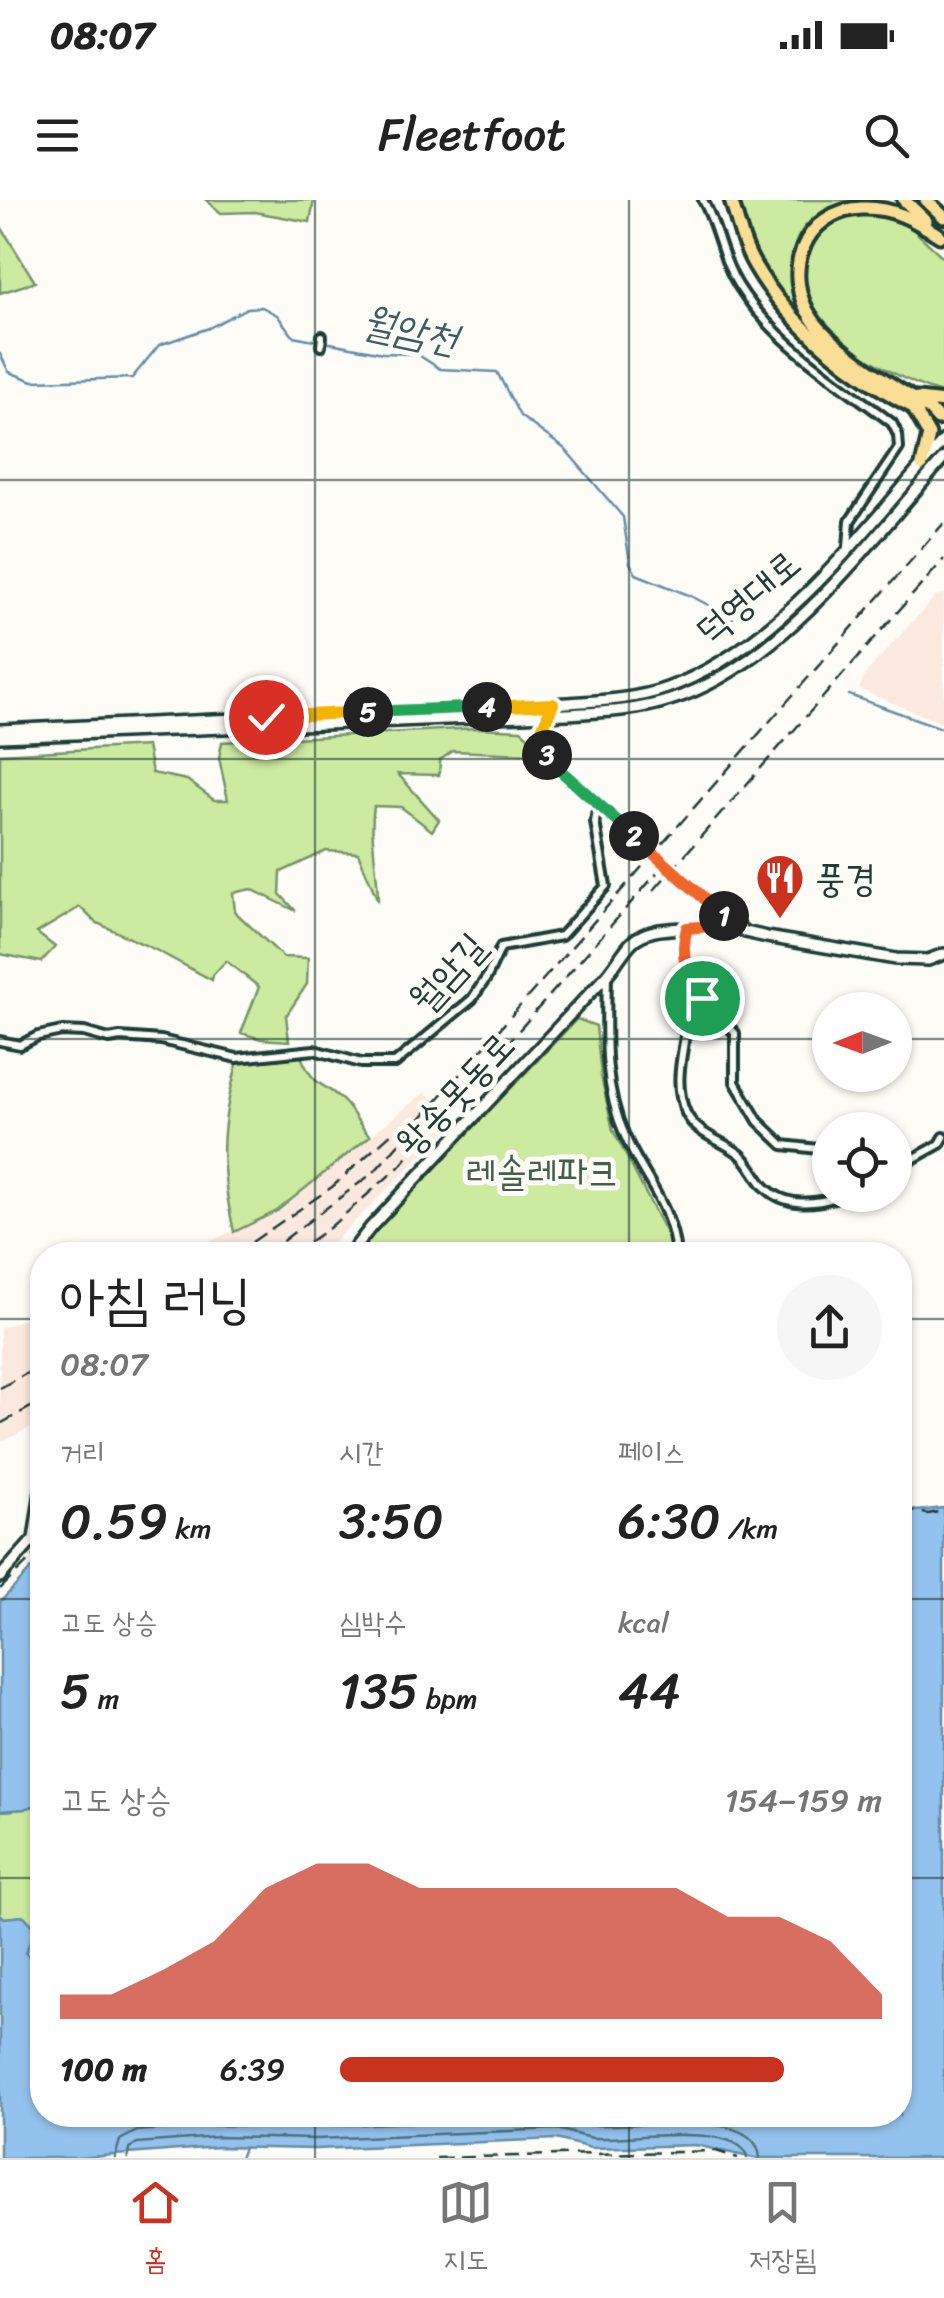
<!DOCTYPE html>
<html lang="ko">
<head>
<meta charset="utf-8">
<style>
  :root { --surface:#fff; --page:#f6f6f6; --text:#222; --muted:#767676; --line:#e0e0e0; --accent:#c8321e }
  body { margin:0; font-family:Sriracha,"Poor Story",sans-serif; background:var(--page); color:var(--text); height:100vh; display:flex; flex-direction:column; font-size:38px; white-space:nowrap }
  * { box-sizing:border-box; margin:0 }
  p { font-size:32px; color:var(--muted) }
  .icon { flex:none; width:55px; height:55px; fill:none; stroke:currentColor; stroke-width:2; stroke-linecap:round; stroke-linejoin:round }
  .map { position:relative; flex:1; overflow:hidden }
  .panel { position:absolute; left:30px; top:1042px; width:882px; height:885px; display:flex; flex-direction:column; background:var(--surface); border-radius:40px; box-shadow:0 2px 8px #0004 }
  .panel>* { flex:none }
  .needle { width:65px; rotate:269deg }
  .controls { position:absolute; left:812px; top:792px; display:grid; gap:20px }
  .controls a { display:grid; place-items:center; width:100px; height:100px; border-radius:50%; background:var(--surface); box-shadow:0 2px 8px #0004; font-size:50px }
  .pin { position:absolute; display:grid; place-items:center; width:85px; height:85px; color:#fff; margin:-42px; border:5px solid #fff; border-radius:50%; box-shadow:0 2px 10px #0007 }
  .km { position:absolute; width:50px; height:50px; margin:-25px; border-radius:50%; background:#222; color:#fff; font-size:28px; line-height:50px; text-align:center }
  .round { display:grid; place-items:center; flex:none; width:105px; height:105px; border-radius:52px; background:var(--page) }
  .head { display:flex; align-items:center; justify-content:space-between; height:170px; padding:0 30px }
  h1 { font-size:55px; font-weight:600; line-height:75px }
  .stats { display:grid; grid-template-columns:repeat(3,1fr); gap:15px; height:170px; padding:10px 30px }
  .stats div { display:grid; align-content:center }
  .stats b { font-size:50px; font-weight:600 }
  .stats small { font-size:28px; font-weight:400 }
  .stats p { font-size:28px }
  .chart { height:280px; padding:20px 30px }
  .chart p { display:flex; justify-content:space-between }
  .chart svg { width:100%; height:180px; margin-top:10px; fill:var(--accent); opacity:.7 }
  ul { padding:0 30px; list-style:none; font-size:32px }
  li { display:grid; grid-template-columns:160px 120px 1fr; align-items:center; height:75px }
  li i { height:25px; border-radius:12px; background:var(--accent) }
  .status { display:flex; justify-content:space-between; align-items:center; height:70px; padding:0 50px; background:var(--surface); direction:ltr }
  .status svg { height:28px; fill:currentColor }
  header { display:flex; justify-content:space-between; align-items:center; height:130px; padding:0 30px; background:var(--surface); font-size:45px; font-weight:600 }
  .tabs { display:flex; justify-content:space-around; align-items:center; height:140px; border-top:2px solid var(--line); background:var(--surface); font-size:28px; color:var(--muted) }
  .tabs a { display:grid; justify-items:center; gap:5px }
  .tabs .on { color:var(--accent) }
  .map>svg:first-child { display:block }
  .built { fill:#fbe9e0 }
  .green { fill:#cdeaa1; stroke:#76946a; stroke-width:2.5 }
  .water { fill:#94c2ee; stroke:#658da4; stroke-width:2.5 }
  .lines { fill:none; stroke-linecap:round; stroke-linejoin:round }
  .shore { stroke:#4e727e; stroke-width:2.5 }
  .stream { stroke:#658da4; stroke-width:2.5 }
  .minor-casing { stroke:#1f3d34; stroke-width:14 }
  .tertiary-casing { stroke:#1f3d34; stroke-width:16 }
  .trunk-casing { stroke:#1f3d34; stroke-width:19 }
  .minor { stroke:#fdfcf7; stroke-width:6 }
  .tertiary { stroke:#fdfcf7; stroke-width:9 }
  .trunk { stroke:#fbde96; stroke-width:11 }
  .rail { stroke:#1f3d34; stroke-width:2.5; stroke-dasharray:15 8; stroke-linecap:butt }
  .tertiary-bridge-casing { stroke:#1f3d34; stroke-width:16; stroke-linecap:butt }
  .tertiary-bridge { stroke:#fdfcf7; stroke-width:9 }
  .split-1-casing { stroke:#fff; stroke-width:20 }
  .split-2-casing { stroke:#fff; stroke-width:20 }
  .split-3-casing { stroke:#fff; stroke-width:20 }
  .split-4-casing { stroke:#fff; stroke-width:20 }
  .split-5-casing { stroke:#fff; stroke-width:20 }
  .split-6-casing { stroke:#fff; stroke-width:20 }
  .split-1 { stroke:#f0652b; stroke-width:12 }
  .split-2 { stroke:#f0652b; stroke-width:12 }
  .split-3 { stroke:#22a559; stroke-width:12 }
  .split-4 { stroke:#f5b400; stroke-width:12 }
  .split-5 { stroke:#22a559; stroke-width:12 }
  .split-6 { stroke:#f5b400; stroke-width:12 }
  .grid { fill:none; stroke:#1f3d34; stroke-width:2.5; stroke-opacity:0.55 }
  .labels { text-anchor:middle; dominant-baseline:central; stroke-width:10; stroke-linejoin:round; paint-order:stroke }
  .street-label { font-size:38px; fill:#1f3d34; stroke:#fdfcf7 }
  .poi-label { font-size:38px; fill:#1f3d34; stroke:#fdfcf7; text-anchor:start }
  .park-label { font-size:38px; fill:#42604a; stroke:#fdfcf7 }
  .water-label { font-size:40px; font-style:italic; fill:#3c5e62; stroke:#fdfcf7 }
</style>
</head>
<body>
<div class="status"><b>08:07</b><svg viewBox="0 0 49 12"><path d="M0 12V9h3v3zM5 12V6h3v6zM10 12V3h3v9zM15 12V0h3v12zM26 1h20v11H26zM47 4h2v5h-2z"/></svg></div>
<header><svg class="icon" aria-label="menu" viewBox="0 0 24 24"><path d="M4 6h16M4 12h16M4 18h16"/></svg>Fleetfoot<svg class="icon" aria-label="search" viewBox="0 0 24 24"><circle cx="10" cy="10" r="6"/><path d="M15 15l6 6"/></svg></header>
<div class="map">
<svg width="944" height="1958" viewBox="0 0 944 1958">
  <rect width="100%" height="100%" fill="#fdfcf7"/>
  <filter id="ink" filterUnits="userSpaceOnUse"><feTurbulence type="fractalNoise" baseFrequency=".01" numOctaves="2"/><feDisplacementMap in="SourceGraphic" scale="20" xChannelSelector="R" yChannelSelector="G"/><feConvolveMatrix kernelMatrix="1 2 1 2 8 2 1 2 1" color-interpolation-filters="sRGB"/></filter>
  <g filter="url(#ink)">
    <g class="built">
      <path d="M944,394V524L859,489L866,473L936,396Z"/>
      <path d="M425,892L457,920L321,1055H180L277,1011Z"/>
      <path d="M42,1113V1222L0,1243V1128Z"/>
    </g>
    <g class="green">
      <path d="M206,0H314L310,22L255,12L221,13Z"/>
      <path d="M737,0H857C784,15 778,68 811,126C767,80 756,60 737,0Z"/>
      <path d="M852,13H886L906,23L944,58V193C915,188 851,151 828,130C802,106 793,59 818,31C825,22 841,18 852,13Z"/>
      <path d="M0,25L35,82L0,93Z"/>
      <path d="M478,528L521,530L528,536L530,554L453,551L440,560L439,575L398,574L439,620L432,631L401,607L374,606C369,638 378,668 378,701L358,653L326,651L281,672L280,694L296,711L251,689L233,693L235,712L283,757L308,758L307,784L286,816L289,841L261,839L241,833L259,787L226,761L213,775L212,780L156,750L95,722L80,707L37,733L55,747L41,762L0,754V554L147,546L152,573L187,580L214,600H228L219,558L222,542Z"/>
      <path d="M577,819L596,826L601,876L613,930L670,1041V1055H357L376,1029Z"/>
      <path d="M301,856C315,891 325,881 345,903C355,914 359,926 370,936L277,1011L234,1032C219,962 219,930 238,861Z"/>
      <path d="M42,1603V1759L40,1760L25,1754L36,1729L24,1716L4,1718L0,1714V1611L24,1609Z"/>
    </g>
    <g class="water">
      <path d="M900,1305L917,1311L944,1308V1958H753L696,1945L591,1948L556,1939L316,1949L218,1947L76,1958H0V1714L4,1718L24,1716L36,1729L25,1753L31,1758L42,1759V1828L35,1837L42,1846V1915H900Z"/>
      <path d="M42,1358V1603L24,1609L0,1611V1402Z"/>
    </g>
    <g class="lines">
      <g class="shore">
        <path d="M115,1958L120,1940L137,1931L216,1925L316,1926L556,1916C569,1918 582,1924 595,1925C631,1929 757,1904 760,1958"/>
        <path d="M128,1958L129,1949L137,1943L218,1937L316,1939L556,1929C568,1931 581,1937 594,1938C622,1940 743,1921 747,1958"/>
      </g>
      <g class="stream">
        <path d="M0,154L9,172L33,181L132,178L159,145L209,128L247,108L262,107L277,115L293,136L383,153L417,154L440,169L497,172L520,216L565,249L623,317L630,363L636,374L691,396L733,418"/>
        <path d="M849,495L944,529"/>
        <path d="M240,1958L244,1948"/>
      </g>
      <g class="minor-casing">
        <g id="minor">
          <path d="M703,0C718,27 721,58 738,85C774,143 839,182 892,223L898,235L899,248L850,321L848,347"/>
          <path d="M321,146L322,136"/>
          <path d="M687,728C679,757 690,783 688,813C686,846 671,880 686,913C697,936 723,940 741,955C750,963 756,977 764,986C786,1009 817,1004 844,995"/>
          <path d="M687,773L701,799L735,833V882L758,921L783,945L827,950"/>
          <path d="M607,776C606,831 602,885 625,936C644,980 672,1005 676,1055"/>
          <path d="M0,841L20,845L38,836L62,831L84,832L109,839L120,837L161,840L237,858L314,850L361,863H395L472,799L487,777L501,747L561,736L606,686L595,622L598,605"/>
          <path d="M895,969L940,944L944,937"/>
        </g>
      </g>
      <g class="tertiary-casing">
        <g id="tertiary">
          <path d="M550,511C540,530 542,544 551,563L634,636"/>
          <path d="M0,530L553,504C591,501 631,501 667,488C779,448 866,327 944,240"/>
          <path d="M0,537L548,515C589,512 631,513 670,500C782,465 868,343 944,258"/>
          <path d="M700,695L745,732L767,737L896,759L928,760L944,754"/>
          <path d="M349,1055L371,1027L607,775C616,765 623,751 632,742C656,720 697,736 725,718"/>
          <path d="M0,1377L34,1339L42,1285"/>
        </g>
      </g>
      <g class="trunk-casing">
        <g id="trunk">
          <path d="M731,0C738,22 743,46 755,66C791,128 856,177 918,210"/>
          <path d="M904,0L926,21"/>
          <path d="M926,0L944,17"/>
          <path d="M918,199L944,202"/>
          <path d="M913,207L929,235L922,265"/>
          <path d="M938,219L928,208C896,188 834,150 813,120C780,75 803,10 862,8C893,7 915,20 940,36"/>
        </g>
      </g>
      <use href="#minor" class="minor"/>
      <use href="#tertiary" class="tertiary"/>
      <use href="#trunk" class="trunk"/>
      <g class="rail">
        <path d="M654,690L944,359"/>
        <path d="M233,1055L332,987L394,931"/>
        <path d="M264,1055L374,972L944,323"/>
        <path d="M290,1055L328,1029L399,967L657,673"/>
        <path d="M0,1188L42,1165"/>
        <path d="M0,1224L42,1201"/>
        <path d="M900,1309L928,1314L944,1311"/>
        <path d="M0,1389L42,1348"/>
        <path d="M436,1958L716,1951L738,1958"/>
      </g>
      <g class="tertiary-bridge-casing">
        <path id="tertiary-bridge" d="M634,636L700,695"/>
      </g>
      <use href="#tertiary-bridge" class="tertiary-bridge"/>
    </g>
  </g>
  <g class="lines" filter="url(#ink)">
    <g class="split-1-casing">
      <path id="split-1" d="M702,798C687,773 679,757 687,728L712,726L724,716"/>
    </g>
    <g class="split-2-casing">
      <path id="split-2" d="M634,636L724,716"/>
    </g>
    <g class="split-3-casing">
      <path id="split-3" d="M547,555L552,563L634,636"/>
    </g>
    <g class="split-4-casing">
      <path id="split-4" d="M487,507L553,504L542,529L547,555"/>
    </g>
    <g class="split-5-casing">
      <path id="split-5" d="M368,512L487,507"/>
    </g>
    <g class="split-6-casing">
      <path id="split-6" d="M266,517L368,512"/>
    </g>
    <use href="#split-1" class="split-1"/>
    <use href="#split-2" class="split-2"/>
    <use href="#split-3" class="split-3"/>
    <use href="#split-4" class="split-4"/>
    <use href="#split-5" class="split-5"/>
    <use href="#split-6" class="split-6"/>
  </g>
  <path class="grid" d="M315,0V1055M629,0V1055M0,280H944M0,559H944M0,839H830M895,839H944M0,1119H42M900,1119H944M0,1399H42M900,1399H944M0,1678H42M900,1678H944M315,1915V1958M629,1915V1958"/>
  <defs>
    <g id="restaurant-pin" transform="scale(2.5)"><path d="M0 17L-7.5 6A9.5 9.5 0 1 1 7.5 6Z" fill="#c8321e" stroke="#fdfcf7"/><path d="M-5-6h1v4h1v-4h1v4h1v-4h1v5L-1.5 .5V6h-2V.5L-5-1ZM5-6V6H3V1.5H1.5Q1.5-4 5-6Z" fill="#fff"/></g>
  </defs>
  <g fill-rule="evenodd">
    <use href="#restaurant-pin" x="780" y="678"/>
  </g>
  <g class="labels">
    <g class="street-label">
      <text transform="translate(748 397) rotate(-40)">덕영대로</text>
      <text transform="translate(448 773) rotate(-48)">월암길</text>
      <text transform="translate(455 894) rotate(-47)">왕송못동로</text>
    </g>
    <g class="poi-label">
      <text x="815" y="678">풍경</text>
    </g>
    <g class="park-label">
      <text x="542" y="972">레솔레파크</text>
    </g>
    <g class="water-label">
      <text transform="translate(410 130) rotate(12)">월암천</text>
    </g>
  </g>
</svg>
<div class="controls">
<a><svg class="needle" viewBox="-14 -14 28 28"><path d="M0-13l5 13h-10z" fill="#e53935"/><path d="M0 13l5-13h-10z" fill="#767676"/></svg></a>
<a><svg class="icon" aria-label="locate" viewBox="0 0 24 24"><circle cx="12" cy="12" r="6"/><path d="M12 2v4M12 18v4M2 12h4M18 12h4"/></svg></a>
</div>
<div class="pin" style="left:702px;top:798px;background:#1e9e55"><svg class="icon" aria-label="arrive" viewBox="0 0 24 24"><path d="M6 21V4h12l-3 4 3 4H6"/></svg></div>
<div class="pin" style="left:266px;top:517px;background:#d93025"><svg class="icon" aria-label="check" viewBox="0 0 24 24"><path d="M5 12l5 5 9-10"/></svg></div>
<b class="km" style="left:724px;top:716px">1</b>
<b class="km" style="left:634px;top:636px">2</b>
<b class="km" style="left:547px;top:555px">3</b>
<b class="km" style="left:487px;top:507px">4</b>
<b class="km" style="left:368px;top:512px">5</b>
<section class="panel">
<div class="head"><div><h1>아침 러닝</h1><p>08:07</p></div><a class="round"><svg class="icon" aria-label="share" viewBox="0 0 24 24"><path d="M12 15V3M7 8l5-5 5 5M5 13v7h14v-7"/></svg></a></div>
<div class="stats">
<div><p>거리</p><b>0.59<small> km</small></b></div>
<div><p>시간</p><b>3:50</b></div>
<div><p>페이스</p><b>6:30<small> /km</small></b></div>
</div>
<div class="stats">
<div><p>고도 상승</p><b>5<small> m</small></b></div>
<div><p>심박수</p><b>135<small> bpm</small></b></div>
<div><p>kcal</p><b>44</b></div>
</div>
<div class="chart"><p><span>고도 상승</span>154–159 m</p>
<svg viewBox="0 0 160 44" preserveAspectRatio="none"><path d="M0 44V38L10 38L20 32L30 25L40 12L50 6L60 6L70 12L80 12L90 12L100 12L110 12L120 12L130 19L140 19L150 25L160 38V44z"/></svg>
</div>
<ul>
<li><b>100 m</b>6:39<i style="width:82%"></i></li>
</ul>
</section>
</div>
<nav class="tabs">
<a class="on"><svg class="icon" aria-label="home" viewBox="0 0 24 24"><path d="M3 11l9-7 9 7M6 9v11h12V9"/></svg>홈</a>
<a><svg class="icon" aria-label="map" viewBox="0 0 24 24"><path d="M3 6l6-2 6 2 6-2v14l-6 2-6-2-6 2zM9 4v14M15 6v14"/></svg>지도</a>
<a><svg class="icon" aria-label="saved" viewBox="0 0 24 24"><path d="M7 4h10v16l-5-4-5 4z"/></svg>저장됨</a>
</nav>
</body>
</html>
